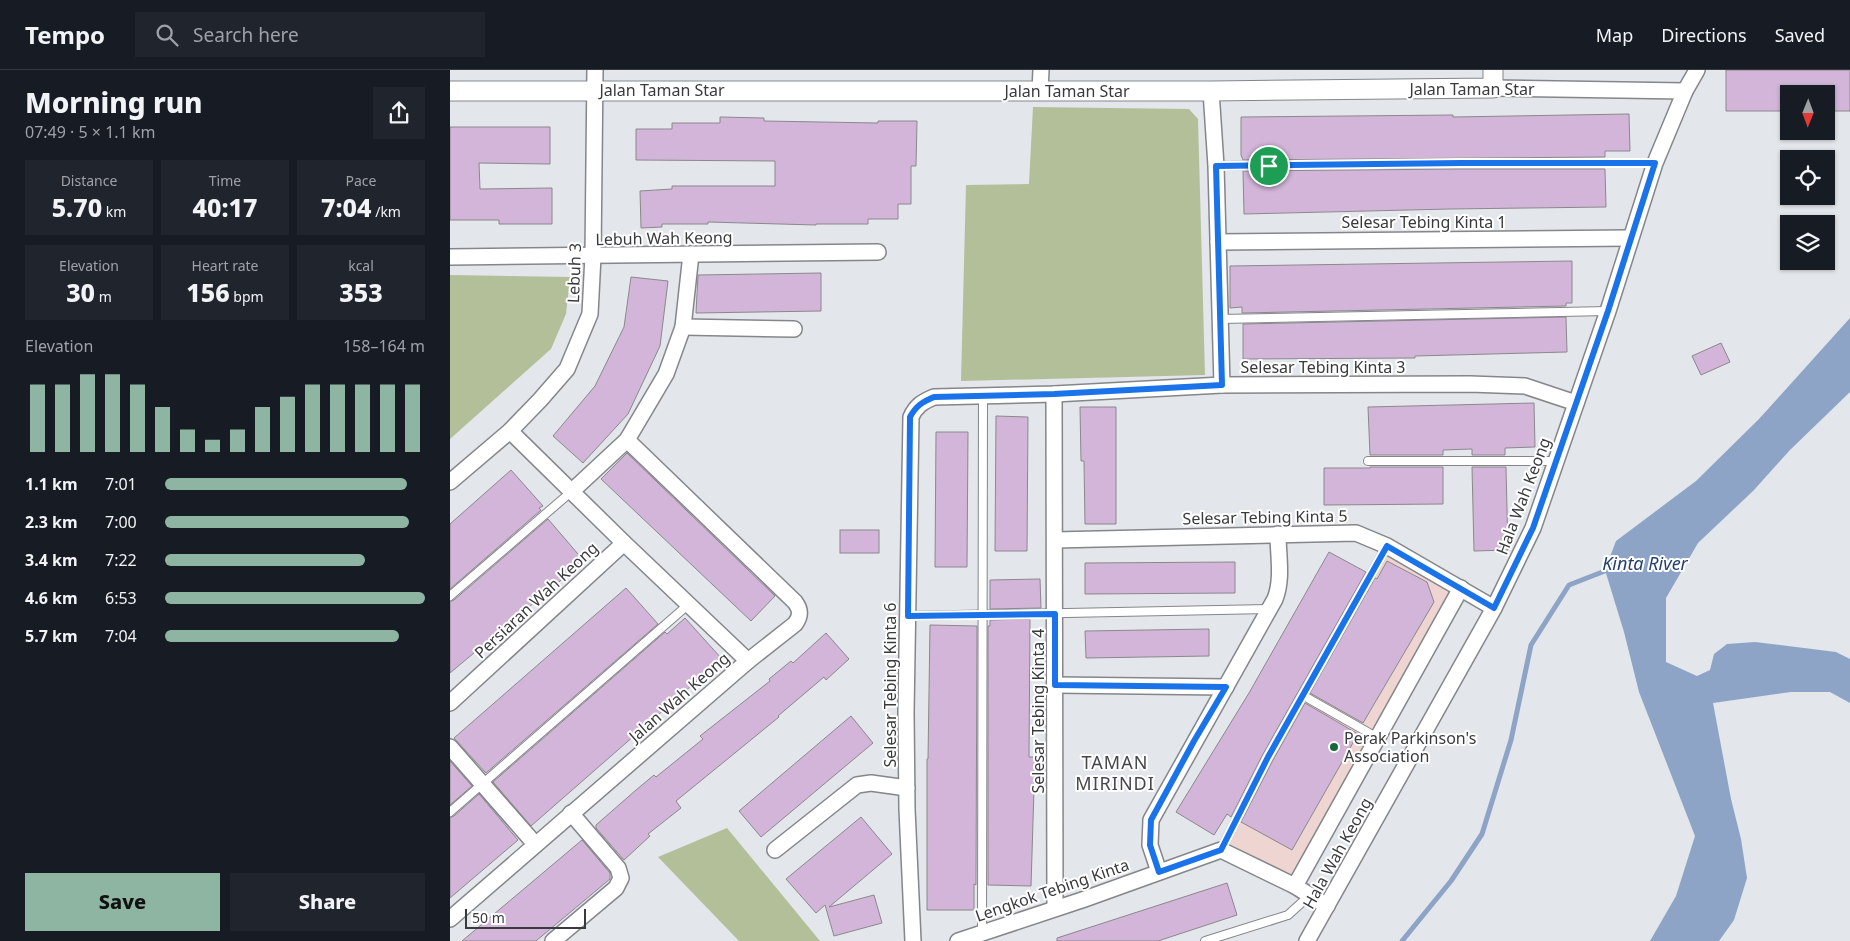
<!DOCTYPE html>
<html lang="en">
<head>
<meta charset="utf-8">
<style>
  :root { --surface:#171b24; --page:#20242c; --text:#f1f3f6; --muted:#9ea1a6; --line:#363941; --accent:#8eb5a2 }
  body { margin:0; font-family:"Noto Sans",sans-serif; background:var(--page); color:var(--text); height:100vh; display:flex; flex-direction:column; font-size:19px; white-space:nowrap }
  * { box-sizing:border-box; margin:0 }
  p { font-size:16px; color:var(--muted) }
  .icon { flex:none; width:28px; height:28px; fill:none; stroke:currentColor; stroke-width:2; stroke-linecap:round; stroke-linejoin:round }
  .map { position:relative; flex:1; overflow:hidden }
  .panel { display:flex; flex-direction:column; background:var(--surface); width:450px }
  .panel>* { flex:none }
  .needle { width:32px; rotate:181deg }
  .fabs { position:absolute; left:1330px; top:15px; display:grid; gap:10px }
  .fabs a { display:grid; place-items:center; width:55px; height:55px; border-radius:0px; background:var(--surface); box-shadow:0 1px 4px #0004; font-size:25px }
  .scale { position:absolute; left:15px; bottom:12px; width:121px; box-sizing:border-box; padding-left:5px; border:2px solid #393a3c; border-top:0; font-size:14px; line-height:18px; white-space:nowrap; color:#393a3c; -webkit-text-stroke:4px #fff; paint-order:stroke }
  .pin { position:absolute; display:grid; place-items:center; width:42px; height:42px; color:#fff; margin:-21px; border:2px solid #fff; border-radius:50%; box-shadow:0 1px 5px #0007 }
  .round { display:grid; place-items:center; flex:none; width:52px; height:52px; border-radius:0px; background:var(--page) }
  .head { display:flex; align-items:center; justify-content:space-between; height:85px; padding:0 25px }
  h1 { font-size:28px; font-weight:800; line-height:38px }
  .figures { display:grid; grid-template-columns:repeat(3,1fr); gap:8px; height:85px; padding:5px 25px }
  .figures div { display:grid; align-content:center; border-radius:0px; background:var(--page); text-align:center }
  .figures b { font-size:25px; font-weight:800 }
  .figures small { font-size:14px; font-weight:400 }
  .figures p { font-size:14px }
  .chart { height:140px; padding:10px 25px }
  .chart p { display:flex; justify-content:space-between }
  .chart svg { width:100%; height:90px; margin-top:5px; stroke:var(--accent); stroke-width:6 }
  .action { display:flex; gap:10px; margin-top:auto; padding:10px 25px }
  .action a { flex:1; height:58px; border-radius:0px; background:var(--accent); color:#111; font-size:20px; font-weight:800; line-height:58px; text-align:center }
  .action a+a { background:var(--page); color:var(--text) }
  ul { padding:0 25px; list-style:none; font-size:16px }
  li { display:grid; grid-template-columns:80px 60px 1fr; align-items:center; height:38px }
  li i { height:12px; border-radius:6px; background:var(--accent) }
  header { display:flex; align-items:center; gap:30px; box-sizing:border-box; height:70px; padding:0 25px; background:var(--surface); border-bottom:1px solid var(--line) }
  header strong { font-size:24px }
  nav { display:flex; gap:28px; margin-inline-start:auto; font-size:18px }
  .search { width:350px; height:45px; background:var(--page); display:flex; align-items:center; gap:12px; box-sizing:border-box; padding:0 18px; border-radius:0px; color:var(--muted); font-size:19px }
  main { display:flex; flex:1; min-height:0 }
  .map>svg:first-child { display:block }
  .commercial { fill:#efd5d1 }
  .green { fill:#b3bf99 }
  .water { fill:#8da4c6 }
  .lines { fill:none; stroke-linecap:round; stroke-linejoin:round }
  .stream { stroke:#8da4c6; stroke-width:5 }
  .building { fill:#d2b5d8; stroke:#8b888c }
  .service-casing { stroke:#84868a; stroke-width:10 }
  .minor-casing { stroke:#84868a; stroke-width:18 }
  .tertiary-casing { stroke:#84868a; stroke-width:21 }
  .service { stroke:#fff; stroke-width:8 }
  .minor { stroke:#fff; stroke-width:15 }
  .tertiary { stroke:#fff; stroke-width:19 }
  .route-casing { stroke:#fff; stroke-width:10 }
  .route { stroke:#1a73e8; stroke-width:6 }
  .poi-dot { fill:#156a3b; stroke:#fff; stroke-width:2 }
  .labels { text-anchor:middle; dominant-baseline:central; stroke-width:4; stroke-linejoin:round; paint-order:stroke }
  .street-label { font-size:16px; fill:#393a3c; stroke:#fff }
  .poi-label { font-size:16px; fill:#393a3c; stroke:#fff; text-anchor:start }
  .water-label { font-size:18px; font-style:italic; fill:#223f6d; stroke:#fff }
  .neighbourhood-label { font-size:18px; letter-spacing:1px; fill:#45474b; stroke:#fff }
</style>
</head>
<body>
<header>
<strong>Tempo</strong>
<div class="search"><svg class="icon" aria-label="search" viewBox="0 0 24 24"><circle cx="10" cy="10" r="6"/><path d="M15 15l6 6"/></svg>Search here</div>
<nav><a>Map</a><a>Directions</a><a>Saved</a></nav>
</header>
<main>
<section class="panel">
<div class="head"><div><h1>Morning run</h1><p>07:49 · 5 × 1.1 km</p></div><a class="round"><svg class="icon" aria-label="share" viewBox="0 0 24 24"><path d="M12 15V3M7 8l5-5 5 5M5 13v7h14v-7"/></svg></a></div>
<div class="figures">
<div><p>Distance</p><b>5.70<small> km</small></b></div>
<div><p>Time</p><b>40:17</b></div>
<div><p>Pace</p><b>7:04<small> /km</small></b></div>
</div>
<div class="figures">
<div><p>Elevation</p><b>30<small> m</small></b></div>
<div><p>Heart rate</p><b>156<small> bpm</small></b></div>
<div><p>kcal</p><b>353</b></div>
</div>
<div class="chart"><p><span>Elevation</span>158–164 m</p>
<svg viewBox="0 0 160 44" preserveAspectRatio="none"><path d="M5 44V11M15 44V11M25 44V6M35 44V6M45 44V11M55 44V22M65 44V33M75 44V38M85 44V33M95 44V22M105 44V17M115 44V11M125 44V11M135 44V11M145 44V11M155 44V11"/></svg>
</div>
<ul>
<li><b>1.1 km</b>7:01<i style="width:93%"></i></li>
<li><b>2.3 km</b>7:00<i style="width:94%"></i></li>
<li><b>3.4 km</b>7:22<i style="width:77%"></i></li>
<li><b>4.6 km</b>6:53<i style="width:100%"></i></li>
<li><b>5.7 km</b>7:04<i style="width:90%"></i></li>
</ul>
<div class="action"><a>Save</a><a>Share</a></div>
</section>
<div class="map">
<svg width="1400" height="871" viewBox="0 0 1400 871">
  <rect width="100%" height="100%" fill="#e3e6eb"/>
  <path class="commercial" d="M937,476L1014,519L844,808L776,772Z"/>
  <g class="green">
    <path d="M583,37L739,39L748,49L755,305L511,311L516,115L579,114Z"/>
    <path d="M0,205L120,207L116,244L101,279L0,369Z"/>
    <path d="M277,758L370,871H289L208,787Z"/>
  </g>
  <path class="water" d="M1400,248V322L1340,380L1304,420L1248,473L1216,528V592L1247,606L1260,600L1264,584L1277,574L1305,572L1386,582L1400,589V633L1380,622H1341L1263,633L1281,729L1291,769L1297,808L1284,850L1269,871H1200L1226,826L1245,766L1189,622L1174,562L1155,500L1166,471L1246,411L1309,349Z"/>
  <g class="lines">
    <path class="stream" d="M952,871L1001,811L1032,764L1061,670L1081,575L1119,515L1160,499"/>
  </g>
  <g class="building">
    <path d="M1276,0H1400V41H1376V24H1339V41H1276Z"/>
    <path d="M1179,44L1180,81H1155V87L793,90L791,85V47L1003,45V47Z"/>
    <path d="M270,47L314,48V51L428,53V51H467L466,96H461V134H448V149H418V154H366V155L258,152V154H212V157L191,158L190,121L222,119V116H325V91L186,90V59H222V53H270Z"/>
    <path d="M0,57H100V94L29,93L30,119L102,118V154H49V150H0Z"/>
    <path d="M1011,99H1155L1156,137L1000,139L794,144L793,101Z"/>
    <path d="M1122,191V233H1116V236L792,243V237L780,238V196Z"/>
    <path d="M371,203V241L246,243L248,205Z"/>
    <path d="M181,207L218,211L210,276L178,344L133,393L103,366L145,316L174,257Z"/>
    <path d="M1116,247L1117,282L965,286V288L793,289V254Z"/>
    <path d="M1271,273L1280,292L1251,305L1242,286Z"/>
    <path d="M1084,333L1085,377L1055,378V385H1022V379L993,380V385H920L918,337Z"/>
    <path d="M630,337H666V454H635L634,391H631Z"/>
    <path d="M546,346L578,347L577,481H545Z"/>
    <path d="M486,362H518L517,497H485Z"/>
    <path d="M177,383L325,526L301,551L151,409Z"/>
    <path d="M920,397H993V434L874,435V398H920Z"/>
    <path d="M1022,397H1056L1058,480L1024,481Z"/>
    <path d="M61,400L93,436L89,438L91,440L0,519V454Z"/>
    <path d="M98,449L134,491L0,603V532L4,530Z"/>
    <rect x="390" y="460" width="39" height="23"/>
    <path d="M879,482L916,502L813,684L781,747L777,744L764,765L726,742L799,623Z"/>
    <path d="M937,491L977,512L984,532L913,653L860,623L925,508L927,509Z"/>
    <path d="M785,492V523L635,524V493Z"/>
    <path d="M590,509L591,538L540,539V510Z"/>
    <path d="M176,518L208,554L36,703L4,668Z"/>
    <path d="M235,548L272,589L81,756L43,712L215,562L217,564Z"/>
    <path d="M580,549L579,687H585L581,816L538,815V556H540V550Z"/>
    <path d="M480,555L527,556L526,815L524,814V840H477V689H478Z"/>
    <path d="M759,559V586L636,588L635,561Z"/>
    <path d="M376,563L399,589L376,610L374,607L328,646L329,647L226,731L231,738L198,764L200,766L174,790L146,758V755L186,720L204,705L206,707L253,669L250,666L320,611L319,609L341,591L343,593Z"/>
    <path d="M855,633L908,664L842,780L791,752L823,690Z"/>
    <path d="M401,646L423,673L311,767L289,741Z"/>
    <path d="M0,691L22,716L0,735Z"/>
    <path d="M29,724L68,770L0,828V748L4,746Z"/>
    <path d="M411,747L442,784L379,837L424,825L432,853L384,866L375,835L366,843L336,809Z"/>
    <path d="M132,770L160,803V809L86,871H12Z"/>
    <path d="M777,813L787,845L708,871H607V868Z"/>
  </g>
  <g class="lines">
    <g class="service-casing">
      <g id="service">
        <path d="M766,96L1011,93H1205"/>
        <path d="M770,249L1158,241"/>
        <path d="M918,391H1105"/>
        <path d="M0,526L121,422"/>
        <path d="M458,546L819,539"/>
        <path d="M854,626L928,668"/>
        <path d="M0,742L239,534"/>
        <path d="M771,780L818,687L937,476"/>
        <path d="M532,862L533,326"/>
        <path d="M755,871L838,845L860,825"/>
      </g>
    </g>
    <g class="minor-casing">
      <g id="minor">
        <path d="M1043,18L1235,21"/>
        <path d="M590,21L591,0"/>
        <path d="M761,21L766,96L772,315"/>
        <path d="M768,172L1180,168"/>
        <path d="M0,187L428,182"/>
        <path d="M233,257L344,259"/>
        <path d="M604,324L605,838"/>
        <path d="M177,370L345,532C351,540 351,546 345,554L298,591"/>
        <path d="M0,412L60,361L90,330L117,299L140,244L143,186L145,0"/>
        <path d="M121,422L177,370L216,304L233,257L241,184"/>
        <path d="M605,470L906,463L937,476L1044,538"/>
        <path d="M605,615L776,617"/>
        <path d="M0,633L174,473"/>
        <path d="M0,677L85,774"/>
        <path d="M325,780L407,715L421,713L457,718"/>
        <path d="M709,802L700,775L701,750L825,529C833,509 828,485 828,464"/>
        <path d="M845,816L1011,518"/>
        <path d="M0,849L298,591L174,473L60,361"/>
        <path d="M103,871L166,818L171,808L168,798L121,743"/>
        <path d="M463,871L457,739L456,642L461,347C466,336 472,332 484,327L604,324L772,315L1020,314L1075,316L1126,333"/>
        <path d="M508,871L632,830L771,780L845,816L877,836"/>
        <path d="M857,871L1044,538L1083,458L1158,241L1205,93L1235,21L1247,0"/>
      </g>
    </g>
    <g class="tertiary-casing">
      <path id="tertiary" d="M0,21H761L1043,18V0"/>
    </g>
    <use href="#service" class="service"/>
    <use href="#minor" class="minor"/>
    <use href="#tertiary" class="tertiary"/>
  </g>
  <g class="lines">
    <g class="route-casing">
      <path id="route" d="M1011,93H1205L1158,241L1083,458L1044,538L937,476L818,687L771,780L709,802L700,775L701,750L744,671L776,617L605,615V544L458,546L460,347C466,336 472,332 484,327L604,324L772,315L766,96Z"/>
    </g>
    <use href="#route" class="route"/>
  </g>
  <circle class="poi-dot" cx="884" cy="677" r="5"/>
  <g class="labels">
    <g class="street-label">
      <text x="1022" y="19">Jalan Taman Star</text>
      <text x="212" y="20">Jalan Taman Star</text>
      <text x="617" y="21">Jalan Taman Star</text>
      <text x="974" y="152">Selesar Tebing Kinta 1</text>
      <text transform="translate(214 168) rotate(-1)">Lebuh Wah Keong</text>
      <text transform="translate(124 203) rotate(-88)">Lebuh 3</text>
      <text x="873" y="297">Selesar Tebing Kinta 3</text>
      <text transform="translate(1073 426) rotate(-69)">Hala Wah Keong</text>
      <text transform="translate(815 447) rotate(-1)">Selesar Tebing Kinta 5</text>
      <text transform="translate(86 530) rotate(-43)">Persiaran Wah Keong</text>
      <text transform="translate(440 615) rotate(-90)">Selesar Tebing Kinta 6</text>
      <text transform="translate(229 627) rotate(-41)">Jalan Wah Keong</text>
      <text transform="translate(588 641) rotate(-90)">Selesar Tebing Kinta 4</text>
      <text transform="translate(887 783) rotate(-61)">Hala Wah Keong</text>
      <text transform="translate(602 820) rotate(-19)">Lengkok Tebing Kinta</text>
    </g>
    <g class="poi-label">
      <text x="894" y="668">Perak Parkinson's<tspan x="894" dy="18">Association</tspan></text>
    </g>
    <g class="water-label">
      <text x="1195" y="493">Kinta River</text>
    </g>
    <g class="neighbourhood-label">
      <text x="665" y="692">TAMAN<tspan x="665" dy="21">MIRINDI</tspan></text>
    </g>
  </g>
</svg>
<div class="fabs">
<a><svg class="needle" viewBox="-14 -14 28 28"><path d="M0-13l5 13h-10z" fill="#e53935"/><path d="M0 13l5-13h-10z" fill="#9ea1a6"/></svg></a>
<a><svg class="icon" aria-label="locate" viewBox="0 0 24 24"><circle cx="12" cy="12" r="6"/><path d="M12 2v4M12 18v4M2 12h4M18 12h4"/></svg></a>
<a><svg class="icon" aria-label="layers" viewBox="0 0 24 24"><path d="M12 4l9 5-9 5-9-5zM3 14l9 5 9-5"/></svg></a>
</div>
<div class="scale">50 m</div>
<div class="pin" style="left:819px;top:96px;background:#1e9e55"><svg class="icon" aria-label="arrive" viewBox="0 0 24 24"><path d="M6 21V4h12l-3 4 3 4H6"/></svg></div>
</div>
</main>
</body>
</html>
